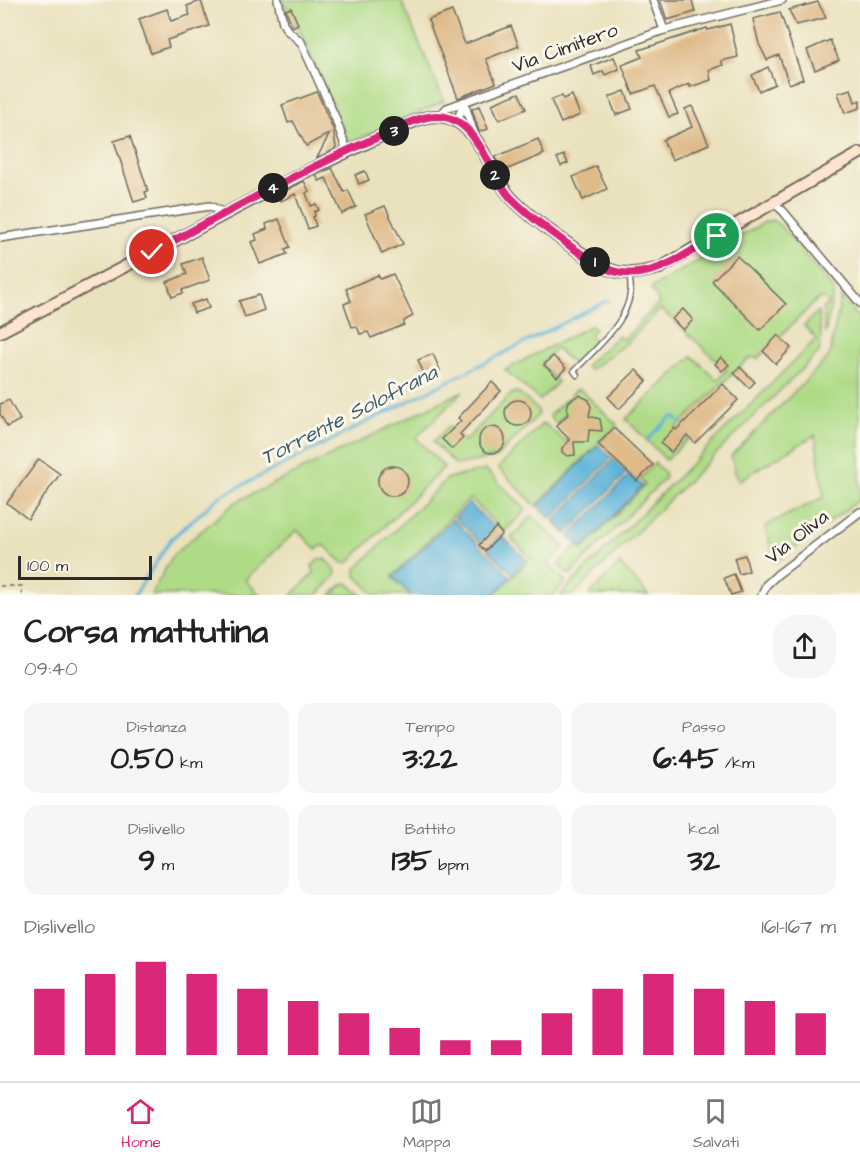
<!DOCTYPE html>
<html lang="it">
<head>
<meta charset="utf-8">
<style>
  :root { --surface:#fff; --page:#f6f6f6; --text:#222; --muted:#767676; --line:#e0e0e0; --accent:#db2777 }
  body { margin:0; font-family:"Architects Daughter",sans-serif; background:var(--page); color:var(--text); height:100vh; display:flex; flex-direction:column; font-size:22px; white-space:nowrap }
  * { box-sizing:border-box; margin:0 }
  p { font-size:20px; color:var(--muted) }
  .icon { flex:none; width:33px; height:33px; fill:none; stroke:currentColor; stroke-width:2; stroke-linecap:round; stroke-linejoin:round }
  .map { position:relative; height:595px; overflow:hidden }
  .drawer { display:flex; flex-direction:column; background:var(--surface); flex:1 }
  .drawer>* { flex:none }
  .scale { position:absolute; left:18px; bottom:15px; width:134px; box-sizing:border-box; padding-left:6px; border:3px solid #2b2b2b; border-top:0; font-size:16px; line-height:21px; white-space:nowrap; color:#2b2b2b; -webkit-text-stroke:4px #fbf7ec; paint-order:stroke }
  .pin { position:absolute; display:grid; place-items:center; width:51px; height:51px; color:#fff; margin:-26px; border:3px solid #fff; border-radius:50%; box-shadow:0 2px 6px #0007 }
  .km { position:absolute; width:30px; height:30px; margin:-15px; border-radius:50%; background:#222; color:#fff; font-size:16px; line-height:30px; text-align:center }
  .round { display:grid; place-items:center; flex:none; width:63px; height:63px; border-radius:24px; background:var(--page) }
  .overview { display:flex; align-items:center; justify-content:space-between; height:102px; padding:0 24px }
  h1 { font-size:33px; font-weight:800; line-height:45px }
  .metrics { display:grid; grid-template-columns:repeat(3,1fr); gap:9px; height:102px; padding:6px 24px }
  .metrics div { display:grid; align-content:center; border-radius:15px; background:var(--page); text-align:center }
  .metrics b { font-size:30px; font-weight:800 }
  .metrics small { font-size:16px; font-weight:400 }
  .metrics p { font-size:16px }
  .chart { height:168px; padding:12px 24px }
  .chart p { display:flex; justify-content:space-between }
  .chart svg { width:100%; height:108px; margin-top:6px; stroke:var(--accent); stroke-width:6 }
  .tabs { display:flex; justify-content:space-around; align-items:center; height:84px; border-top:2px solid var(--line); background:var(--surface); font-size:16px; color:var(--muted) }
  .tabs a { display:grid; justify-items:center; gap:3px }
  .tabs .current { color:var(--accent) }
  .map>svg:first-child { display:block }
  .green { fill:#afdb87; stroke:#6d8359; stroke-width:1.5 }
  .water { fill:#5bb3d8; stroke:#436f82; stroke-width:1.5 }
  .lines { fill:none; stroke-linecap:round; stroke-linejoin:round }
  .stream { stroke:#5bb3d8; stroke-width:3 }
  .building { fill:#dfbb8a }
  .lane-casing { stroke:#6e6b5e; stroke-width:7 }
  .street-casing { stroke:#6e6b5e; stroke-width:10 }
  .secondary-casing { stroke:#6e6b5e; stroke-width:14 }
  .path { stroke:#6e6b5e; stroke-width:1.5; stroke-dasharray:4.5 4.5; stroke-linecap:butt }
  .lane { stroke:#fff; stroke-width:4 }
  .street { stroke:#fff; stroke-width:7 }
  .secondary { stroke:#fde4d1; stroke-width:10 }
  .route-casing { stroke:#fff; stroke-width:12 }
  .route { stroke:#db2777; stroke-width:8 }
  .labels { text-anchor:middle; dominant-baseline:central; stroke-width:6; stroke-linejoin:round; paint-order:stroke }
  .street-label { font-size:20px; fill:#2b2b2b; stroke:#fbf7ec }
  .water-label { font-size:21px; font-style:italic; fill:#3c5b68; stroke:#fbf7ec }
</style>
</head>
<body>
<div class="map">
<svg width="860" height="595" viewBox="0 0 860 595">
  <rect width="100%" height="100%" fill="#fbf7ec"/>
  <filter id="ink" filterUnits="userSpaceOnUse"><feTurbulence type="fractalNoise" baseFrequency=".0167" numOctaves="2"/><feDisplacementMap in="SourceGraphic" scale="12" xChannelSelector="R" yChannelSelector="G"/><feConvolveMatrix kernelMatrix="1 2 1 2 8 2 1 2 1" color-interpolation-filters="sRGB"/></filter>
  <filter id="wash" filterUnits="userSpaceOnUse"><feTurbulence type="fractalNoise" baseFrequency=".008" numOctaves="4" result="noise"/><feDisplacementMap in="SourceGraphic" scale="24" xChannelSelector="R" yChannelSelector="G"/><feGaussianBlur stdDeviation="1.35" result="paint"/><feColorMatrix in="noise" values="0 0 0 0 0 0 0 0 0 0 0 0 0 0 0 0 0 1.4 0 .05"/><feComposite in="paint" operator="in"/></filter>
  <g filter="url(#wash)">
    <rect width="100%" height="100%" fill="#eae1bd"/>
    <g class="green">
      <path d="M282,0H401L444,101L349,143L297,25L289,28L282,12L287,9Z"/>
      <path d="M772,220L780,225L834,290L825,334L823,309L829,303L823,298L816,301L757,359L754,357L748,359L677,427L688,439L666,460L626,419L692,356L717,380L727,370L661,309L628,342L590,370L586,367L587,364L618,336L623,340L659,303L651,288L765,222Z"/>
      <path d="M841,297L860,320V499L775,563L765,526L824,497L815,435L738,481L731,456L829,357Z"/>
      <path d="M818,311L821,337L819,352L573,595H560L816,339L804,326Z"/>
      <path d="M592,325L595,328L590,334L595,343L573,364L556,348L541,364L558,382L540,400L505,370Z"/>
      <path d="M580,389L617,425L536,506L498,468L542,424H545L566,442L580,426L566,414L556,424L551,419L550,415L576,390Z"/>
      <path d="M463,391L416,438L444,467L348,563H343L324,545L316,549L297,530L245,580L260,595H151L173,555L236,502Z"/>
      <path d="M515,392L519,393L538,410V415L497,457L456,465L433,442L449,426L465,441L510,395Z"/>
      <path d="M655,463L664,472L665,478L569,575L558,564L577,545L582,550L645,485L640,479Z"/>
      <path d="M486,470L526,510L504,532L470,498L392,577L410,595H375L356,576V569L448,478Z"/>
      <path d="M532,516L564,547L548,564L566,582L553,595H494L531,558L511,538Z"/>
      <path d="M319,559H325L335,569L336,575L317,595H292L314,573L312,566Z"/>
      <path d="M620,564L648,595H589Z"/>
      <path d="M348,583L361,595H331L343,584Z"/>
    </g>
    <g class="water">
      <path d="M599,444L612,457L551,519L538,506Z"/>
      <path d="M614,459L627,472L566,534L554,521Z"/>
      <path d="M630,474L642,486L582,548L569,536Z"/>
      <path d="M469,503L495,528L481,543L455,517Z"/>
      <path d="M453,519L511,577L493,595H411L393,577Z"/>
      <path d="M501,535L527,560L513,574L487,549Z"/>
    </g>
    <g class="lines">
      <g class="stream">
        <path d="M648,439L671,417H674L682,424"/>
        <path d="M135,595L171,539L219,497L609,300"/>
      </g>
    </g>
    <g id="blocks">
      <g class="building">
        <path d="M660,0H692L695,12L667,20Z"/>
        <path d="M201,1L209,26L167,40L169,47L151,53L139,19L167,9L171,21L190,15L187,6Z"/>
        <path d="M818,2L826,18L796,25L789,10Z"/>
        <path d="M291,8L298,24L292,27L286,10Z"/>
        <path d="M452,11L465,44L511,26L519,46L486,59L496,83L458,98L428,20Z"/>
        <path d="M780,12L803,79L789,84L779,55L767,60L759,44L753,19Z"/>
        <path d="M730,24L738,57L721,61L723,65L709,70L711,80L690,87L689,84L669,93L678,114L669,117L655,86L633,94L622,65L642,57L639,50L707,28L708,30Z"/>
        <path d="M830,40L839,60L815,70L807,50Z"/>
        <path d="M614,57L619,69L605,75L603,71L594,75L591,66Z"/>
        <path d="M768,67L775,84L759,91L752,75Z"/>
        <path d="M851,89L855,102L860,100V108L845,113L838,93Z"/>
        <path d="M625,91L632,109L616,115L609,97Z"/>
        <path d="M317,92L333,129L336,147L334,150L317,158L330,133L306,146L293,121L288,123L282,105Z"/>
        <path d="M519,93L526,109L499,120L492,104Z"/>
        <path d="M572,95L580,115L561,123L551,100L562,96L563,99Z"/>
        <path d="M479,106L488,129L479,132L472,109Z"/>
        <path d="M692,106L709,144L672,160L663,140L692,127L685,109Z"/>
        <path d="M130,136L148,191L145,192L147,198L134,202L114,141Z"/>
        <path d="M538,139L544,154L503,171L495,157Z"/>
        <path d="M564,155L568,163L561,166L557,158Z"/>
        <path d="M596,166L607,189L583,200L573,177Z"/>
        <path d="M332,168L344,192L348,190L356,207L342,214L326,178L319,181L316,175Z"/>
        <path d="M365,171L369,180L359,184L355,175Z"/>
        <path d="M304,181L309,191L306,193L311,206L316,204L319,210L314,212L315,216L313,217L316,226L308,229L295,194L281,201L278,195Z"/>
        <path d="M385,206L403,244L382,254L365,214Z"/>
        <path d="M279,219L290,247L285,249L287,254L260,264L251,242L257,240L255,234L267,229L266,224Z"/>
        <path d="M737,256L786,304L760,330L712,281Z"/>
        <path d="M202,257L210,280L182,290L183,293L172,297L167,282L187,274L183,264Z"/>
        <path d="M393,274L413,316L404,321V325L371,338L368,332L360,334L357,326L352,327L344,304L351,301L346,289L378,275L380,279Z"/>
        <path d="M259,295L264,310L245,317L239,301Z"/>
        <path d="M206,299L209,308L194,313L191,304Z"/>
        <path d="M683,309L693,320L683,330L672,319Z"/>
        <path d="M778,335L791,348L776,364L763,351Z"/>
        <path d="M433,354L440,370L425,376L418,360Z"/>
        <path d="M553,356L566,368L557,377L544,365Z"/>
        <path d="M721,357L729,365L722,371L715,364Z"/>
        <path d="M740,367L755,382L749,388L734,373Z"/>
        <path d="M636,370L647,381L619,409L608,397Z"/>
        <path d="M492,382L501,391L460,434L463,438L452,449L442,439L461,421L458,418Z"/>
        <path d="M723,384L738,400L695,443L687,435L671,452L660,443L674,428L676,430Z"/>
        <path d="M579,395L589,400L591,407L589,416L600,419L602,431L589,430L588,442H574L575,455L567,456L562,452V448L570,440L556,426L569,413L567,408L569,401Z"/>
        <path d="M9,400L20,420L7,427L0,414V404Z"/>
        <circle cx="518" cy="413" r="13"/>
        <circle cx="492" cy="440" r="13"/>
        <path d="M614,428L653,465L637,481L598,444Z"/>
        <path d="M39,459L60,474L28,519L7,503Z"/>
        <circle cx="393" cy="481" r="15"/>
        <path d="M496,527L502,534L485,551L479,545Z"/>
        <path d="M745,555L749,571L739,574L734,558Z"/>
        <path d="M734,574L741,592L731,595L724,578Z"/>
      </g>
    </g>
  </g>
  <g filter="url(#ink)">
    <use href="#blocks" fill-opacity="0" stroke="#6e6b5e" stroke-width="1.5"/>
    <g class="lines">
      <g class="lane-casing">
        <path id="lane" d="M577,375L574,371C599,345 639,314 629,274"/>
      </g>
      <g class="street-casing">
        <g id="street">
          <path d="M278,0L283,23L287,30L301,42L335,117L347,151"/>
          <path d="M653,0L664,30"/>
          <path d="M464,102L475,137"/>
          <path d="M439,116L447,108L664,30L782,0"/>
          <path d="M457,122L464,102"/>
          <path d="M774,203L783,211L860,303"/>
          <path d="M0,238L210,206L226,214"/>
          <path d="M762,595L766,585L778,574L860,512"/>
        </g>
      </g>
      <g class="secondary-casing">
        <path id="secondary" d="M0,332L303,173C332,159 361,145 390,132C405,126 421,116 437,116C477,117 488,169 508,194C523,213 588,261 611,270C627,276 644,272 660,268L860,153"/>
      </g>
      <path class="path" d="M0,586H23L22,595"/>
      <use href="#lane" class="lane"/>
      <use href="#street" class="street"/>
      <use href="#secondary" class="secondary"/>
    </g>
  </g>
  <g class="lines" filter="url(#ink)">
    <g class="route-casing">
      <path id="route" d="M152,252C226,213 300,171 378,137C396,130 417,116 437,116C479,117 487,172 510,197C527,215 590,264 613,271C623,274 634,274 644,272C670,268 694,248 717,236"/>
    </g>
    <use href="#route" class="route"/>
  </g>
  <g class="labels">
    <g class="street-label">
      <text transform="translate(565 48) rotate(-20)">Via Cimitero</text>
      <text transform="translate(797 537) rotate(-38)">Via Oliva</text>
    </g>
    <g class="water-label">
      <text transform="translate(349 415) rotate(-27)">Torrente Solofrana</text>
    </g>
  </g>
</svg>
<div class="scale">100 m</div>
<div class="pin" style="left:717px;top:236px;background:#1e9e55"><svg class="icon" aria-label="arrive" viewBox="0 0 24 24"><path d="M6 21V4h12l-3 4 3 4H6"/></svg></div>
<div class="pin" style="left:152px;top:252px;background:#d93025"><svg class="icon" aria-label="check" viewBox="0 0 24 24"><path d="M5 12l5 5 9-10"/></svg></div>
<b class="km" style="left:595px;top:262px">1</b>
<b class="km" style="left:495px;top:175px">2</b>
<b class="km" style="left:394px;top:131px">3</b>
<b class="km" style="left:273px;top:188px">4</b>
</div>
<section class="drawer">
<div class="overview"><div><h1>Corsa mattutina</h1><p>09:40</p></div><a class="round"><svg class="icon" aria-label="share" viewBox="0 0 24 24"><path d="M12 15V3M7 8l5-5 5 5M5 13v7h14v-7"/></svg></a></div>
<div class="metrics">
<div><p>Distanza</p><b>0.50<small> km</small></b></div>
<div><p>Tempo</p><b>3:22</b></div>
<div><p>Passo</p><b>6:45<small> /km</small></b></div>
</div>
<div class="metrics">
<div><p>Dislivello</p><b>9<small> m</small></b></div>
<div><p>Battito</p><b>135<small> bpm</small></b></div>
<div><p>kcal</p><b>32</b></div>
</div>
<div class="chart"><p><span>Dislivello</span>161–167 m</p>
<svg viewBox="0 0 160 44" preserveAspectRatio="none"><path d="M5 44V17M15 44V11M25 44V6M35 44V11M45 44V17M55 44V22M65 44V27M75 44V33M85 44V38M95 44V38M105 44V27M115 44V17M125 44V11M135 44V17M145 44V22M155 44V27"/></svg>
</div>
</section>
<nav class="tabs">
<a class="current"><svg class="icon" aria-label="home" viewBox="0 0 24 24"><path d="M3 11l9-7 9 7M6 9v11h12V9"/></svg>Home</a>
<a><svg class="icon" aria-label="map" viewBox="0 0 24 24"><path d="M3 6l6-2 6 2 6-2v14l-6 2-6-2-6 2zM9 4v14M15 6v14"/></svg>Mappa</a>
<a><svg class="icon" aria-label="saved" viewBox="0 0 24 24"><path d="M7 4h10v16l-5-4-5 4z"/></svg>Salvati</a>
</nav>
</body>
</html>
